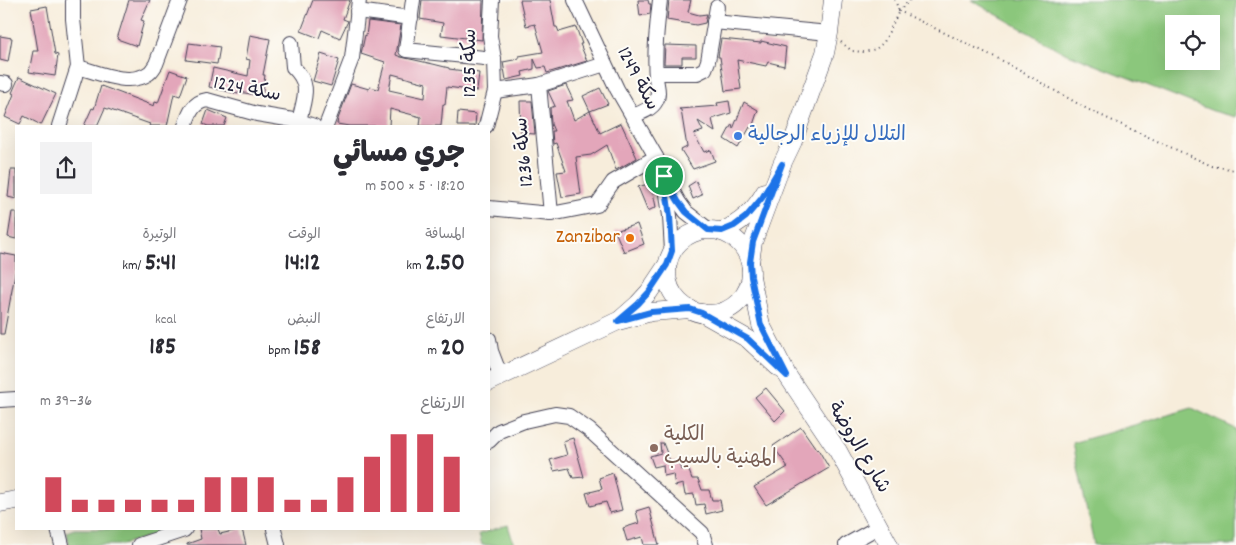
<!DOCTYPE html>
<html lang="ar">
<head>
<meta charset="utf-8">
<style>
  :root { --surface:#fff; --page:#f2f2f3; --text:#2b2b33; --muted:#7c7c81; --accent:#d1495b }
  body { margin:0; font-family:Dekko,"Playpen Sans Arabic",sans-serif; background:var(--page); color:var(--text); direction:rtl; height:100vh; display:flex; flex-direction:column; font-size:19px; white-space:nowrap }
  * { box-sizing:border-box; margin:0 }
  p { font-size:16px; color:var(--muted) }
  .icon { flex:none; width:28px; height:28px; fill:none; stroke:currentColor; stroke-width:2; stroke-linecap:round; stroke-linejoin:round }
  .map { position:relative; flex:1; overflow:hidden; direction:ltr }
  .drawer { position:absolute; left:15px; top:125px; width:475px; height:405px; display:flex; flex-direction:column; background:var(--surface); border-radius:0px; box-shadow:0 5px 20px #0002; direction:rtl }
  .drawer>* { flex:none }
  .controls { position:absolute; left:1165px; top:15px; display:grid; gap:10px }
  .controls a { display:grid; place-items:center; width:55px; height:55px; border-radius:0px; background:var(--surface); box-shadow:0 5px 20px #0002; font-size:25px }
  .pin { position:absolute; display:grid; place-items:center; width:42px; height:42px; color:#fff; margin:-21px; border:2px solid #fff; border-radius:50%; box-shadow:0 1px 5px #0007 }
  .round { display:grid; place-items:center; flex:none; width:52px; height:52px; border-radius:0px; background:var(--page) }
  .headline { display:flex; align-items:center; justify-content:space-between; height:85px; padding:0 25px }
  h1 { font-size:28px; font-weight:800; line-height:38px }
  .metrics { display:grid; grid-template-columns:repeat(3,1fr); gap:8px; height:85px; padding:5px 25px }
  .metrics div { display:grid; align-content:center }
  .metrics b { font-size:25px; font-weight:800 }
  .metrics small { font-size:14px; font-weight:400 }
  .metrics p { font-size:14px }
  .chart { height:140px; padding:10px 25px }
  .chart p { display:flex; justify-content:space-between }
  .chart svg { width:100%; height:90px; margin-top:5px; stroke:var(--accent); stroke-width:6 }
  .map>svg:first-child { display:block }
  .green { fill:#8bc77c; stroke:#56745c; fill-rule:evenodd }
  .building { fill:#e3a6ba; fill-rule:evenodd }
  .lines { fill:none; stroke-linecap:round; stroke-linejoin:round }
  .minor-casing { stroke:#424053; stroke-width:16 }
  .major-casing { stroke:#424053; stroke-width:19 }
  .path { stroke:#424053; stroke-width:2; stroke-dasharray:1 4; stroke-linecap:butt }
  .minor { stroke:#fff; stroke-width:14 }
  .major { stroke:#fff; stroke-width:18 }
  .route-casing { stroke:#fff; stroke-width:10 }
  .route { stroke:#1a73e8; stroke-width:6 }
  .shop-dot { fill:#3f7fe0; stroke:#fdfcf7; stroke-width:2 }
  .food-dot { fill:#e8710a; stroke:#fdfcf7; stroke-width:2 }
  .education-dot { fill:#8d6e63; stroke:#fdfcf7; stroke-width:2 }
  .labels { text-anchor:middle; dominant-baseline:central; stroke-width:4; stroke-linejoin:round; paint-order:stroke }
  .street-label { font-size:20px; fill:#22223b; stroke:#fdfcf7 }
  .shop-label { font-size:20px; fill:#366cbe; stroke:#fdfcf7; text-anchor:start }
  .food-label { font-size:20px; fill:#c56008; stroke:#fdfcf7; text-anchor:end }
  .education-label { font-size:20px; fill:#785e54; stroke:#fdfcf7; text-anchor:start }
</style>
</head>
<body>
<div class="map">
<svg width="1236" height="545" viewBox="0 0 1236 545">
  <rect width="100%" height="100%" fill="#fdfcf7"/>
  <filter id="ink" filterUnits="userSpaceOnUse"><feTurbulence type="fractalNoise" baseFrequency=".02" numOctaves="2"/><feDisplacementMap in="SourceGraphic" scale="10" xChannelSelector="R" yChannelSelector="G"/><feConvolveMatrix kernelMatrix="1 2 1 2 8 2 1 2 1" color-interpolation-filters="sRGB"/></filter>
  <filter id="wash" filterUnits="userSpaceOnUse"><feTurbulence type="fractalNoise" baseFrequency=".0096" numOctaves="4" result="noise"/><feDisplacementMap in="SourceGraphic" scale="20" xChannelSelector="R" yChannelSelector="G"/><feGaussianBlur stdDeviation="1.12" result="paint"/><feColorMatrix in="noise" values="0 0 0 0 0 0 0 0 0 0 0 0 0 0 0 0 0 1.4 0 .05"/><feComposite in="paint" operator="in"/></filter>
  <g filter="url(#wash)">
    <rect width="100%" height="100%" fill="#f7eddb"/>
    <g class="green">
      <path d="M971,0H1236V117L1213,111L1063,52ZM1174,24H1211V61H1174Z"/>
      <path d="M1192,408L1236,429V545H1094L1073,443Z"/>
      <path d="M508,525L514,545H482L479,534Z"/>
      <path d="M74,529H176L119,545H69L67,532Z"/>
    </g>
    <g id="blocks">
      <g class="building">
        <path d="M129,0H150L141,20L144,21L137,46L117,39Z"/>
        <path d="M313,0H350L343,19L348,21L340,38L322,30L319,38L301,31Z"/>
        <path d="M422,0H483L482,40L441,35L443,23L420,19Z"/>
        <path d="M520,0H550L555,27H557L559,32L576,27L582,44H580L587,61L547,73L545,67L538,68L534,59V69L522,72L523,76L506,80L503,62L519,59V56L543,52L535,24L526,26Z"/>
        <path d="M638,0H648L649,4H651L650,14L640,16Z"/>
        <path d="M669,0H691L688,12L699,15L707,14L705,23L696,25L667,20Z"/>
        <path d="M47,6L55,54L58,55L55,76L29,72L33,51H38L31,9Z"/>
        <path d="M368,21L401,25L396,55L401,57L433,64L449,68V69L479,73L477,91L447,87L445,105L443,104L441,126H420L421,117L390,109L389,126H349L337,124L338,119L351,84L369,89L370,87L378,89L385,62L361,54L365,35L366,36ZM392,74L426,83L425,98L389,90Z"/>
        <path d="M250,35L270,39L263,75H265L262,96L239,92L238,94L209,87L213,68L248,76L250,60L246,59Z"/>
        <path d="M0,36L12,38L8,62L0,60Z"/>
        <path d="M721,39L761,43V41L786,47L784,66L768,62L766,66L737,60L741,89L725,91L720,57H718Z"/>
        <path d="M189,43L220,47L217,64L186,60Z"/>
        <path d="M665,45L696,46V57H682V64H664Z"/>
        <path d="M321,54L339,60L331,86L313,81Z"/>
        <path d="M170,70L187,76L180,96L174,94L167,126H149L150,124L105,108L97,126H84L92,108L94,109L101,86L120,93L154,106L155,102L158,103Z"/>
        <path d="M19,77L56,94L41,125L24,116L20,124L5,117L14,94L12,93Z"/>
        <path d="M566,85L573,100L567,101L574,120L590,111L600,133L621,123L637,158L616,170L607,145L591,155L576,157L581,194L562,197L557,172L566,171L556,143L553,144L552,131H554L551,124L550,108L555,106L548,91Z"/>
        <path d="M600,88L608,104L590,111L583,96Z"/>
        <path d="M520,101H532L535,134L521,133Z"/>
        <path d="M729,101L731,113L712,119L715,132L698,121L703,131L694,134L704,152L711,150L715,161L693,169L681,150L687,147L681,110L679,109L718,106L717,103Z"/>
        <path d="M744,102L758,110L752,128L750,127L738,148L724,139L732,124L733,129Z"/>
        <path d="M208,110L227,118L224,126H208L203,124Z"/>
        <path d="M458,112L476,114L475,126H457Z"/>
        <path d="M11,170H16V199L8,197Z"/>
        <path d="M696,181L702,195L693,199L688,186Z"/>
        <path d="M651,183L656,207L648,211L638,187Z"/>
        <path d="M12,212H16V239L8,237Z"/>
        <path d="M637,224L644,244L624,252L615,231Z"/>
        <path d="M0,253L16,256V268L4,334H0Z"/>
        <path d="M766,388L785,411L775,421L755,397Z"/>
        <path d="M801,427L817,450L818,449L829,468L766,505L754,487L788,467L773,446Z"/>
        <path d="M573,438L584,477L573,478L569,468L554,471L550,460L567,455L563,441Z"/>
        <path d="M660,443H663L670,461H678L681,470L688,468L692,479H698L702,490H709L712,500H720L722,510L706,514L704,504L696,505L694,494L685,495L683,484L675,486L673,474L664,476L663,465L654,467L650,456L661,453Z"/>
        <path d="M613,473L622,510L610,513L606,502L590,506L586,493L602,489L599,478Z"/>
        <path d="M649,507L659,545H644L642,537L627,541L623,528L639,523L636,511Z"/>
        <path d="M199,529H218L220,534L242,529L246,545H187V544L201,539Z"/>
      </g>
    </g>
  </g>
  <g filter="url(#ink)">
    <use href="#blocks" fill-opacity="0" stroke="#424053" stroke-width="1"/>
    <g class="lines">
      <g class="minor-casing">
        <g id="minor">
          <path d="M413,0L406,50L494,59"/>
          <path d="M575,0L617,89L656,157L664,176L678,201L686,212L708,229"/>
          <path d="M357,11L411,18"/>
          <path d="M714,22L829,33"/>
          <path d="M291,43L293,67C312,85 304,98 299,121"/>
          <path d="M78,67C99,73 130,87 149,73C152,71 154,67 156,64L180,0"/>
          <path d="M656,73H697L705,69L708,61L717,7"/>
          <path d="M0,83L6,84"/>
          <path d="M539,85L551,214"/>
          <path d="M495,91L539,85L605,64"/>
          <path d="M633,116C641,113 652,109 656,101C660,94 657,86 656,78C654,52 657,26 660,0"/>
          <path d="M59,126L78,67L73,19V0"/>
          <path d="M185,126C189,114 193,102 207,100L257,114L299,121L314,126"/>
          <path d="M326,126L352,58L359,0"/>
          <path d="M486,126L495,91L494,59L490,36L492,0"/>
          <path d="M666,187L670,216L672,251"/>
          <path d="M489,208L551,214L597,205L613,182L656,157"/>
          <path d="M489,339L491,351L501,377"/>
          <path d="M0,400L16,399"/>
          <path d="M489,441L499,431L524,421L555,414L569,416L589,430L702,533L706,545"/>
          <path d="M58,529L62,545"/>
          <path d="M274,529L278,545"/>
          <path d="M139,545L184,530L185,529"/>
          <path d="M846,545L880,526"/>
        </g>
      </g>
      <g class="major-casing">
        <g id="major">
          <circle cx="709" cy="272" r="42"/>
          <path d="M722,231C741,223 755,210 765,192"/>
          <path d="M750,262L753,242L782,164L793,141L825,53L829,33L833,0"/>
          <path d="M751,277L761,325L787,375L838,451L889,545"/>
          <path d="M702,313L748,339L778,367"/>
          <path d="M621,319L638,304L649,292L667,265"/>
          <path d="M489,382L618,321L651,312L690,309"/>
          <path d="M0,503L16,500"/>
        </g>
      </g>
      <g class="path">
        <path d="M910,0L899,11L999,59L1089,110L1212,166L1236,170"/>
        <path d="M841,42L852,51L864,52L876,49L884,42L899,11L895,0"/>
      </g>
      <use href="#minor" class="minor"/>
      <use href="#major" class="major"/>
    </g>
  </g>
  <g class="lines" filter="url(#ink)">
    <g class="route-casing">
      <path id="route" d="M782,164L753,242L750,262L751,277L761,325L787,376L748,339L702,313L690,309L651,312L618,321L638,304L649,292L667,265L672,251L670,216L664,176L678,201L686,212L708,230L722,231L734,226L746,217L762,198Z"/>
    </g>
    <use href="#route" class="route"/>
  </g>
  <circle class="shop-dot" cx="738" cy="136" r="5"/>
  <circle class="food-dot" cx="630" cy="238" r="5"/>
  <circle class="education-dot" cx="654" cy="448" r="5"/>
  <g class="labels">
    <g class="street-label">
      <text transform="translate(471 63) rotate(-90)">سكة 1235</text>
      <text transform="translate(637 79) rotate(62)">سكة 1249</text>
      <text transform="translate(247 90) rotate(11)">سكة 1224</text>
      <text transform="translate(525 152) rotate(-95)">سكة 1236</text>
      <text transform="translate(858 448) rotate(59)">شارع الروضة</text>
    </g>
    <g class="shop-label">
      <text x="748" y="136">التلال للإزياء الرجالية</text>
    </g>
    <g class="food-label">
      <text x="620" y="238">Zanzibar</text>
    </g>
    <g class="education-label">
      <text x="664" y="436">الكلية<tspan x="664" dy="23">المهنية بالسيب</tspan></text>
    </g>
  </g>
</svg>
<div class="controls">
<a><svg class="icon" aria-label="locate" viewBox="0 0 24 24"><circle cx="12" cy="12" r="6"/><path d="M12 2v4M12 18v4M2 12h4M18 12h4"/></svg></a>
</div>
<div class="pin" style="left:664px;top:176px;background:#1e9e55"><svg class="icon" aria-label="arrive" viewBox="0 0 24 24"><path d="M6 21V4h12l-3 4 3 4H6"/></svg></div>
<section class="drawer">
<div class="headline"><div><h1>جري مسائي</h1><p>18:20 · 5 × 500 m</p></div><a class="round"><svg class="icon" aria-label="share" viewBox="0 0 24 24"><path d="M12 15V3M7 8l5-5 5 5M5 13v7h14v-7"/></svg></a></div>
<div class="metrics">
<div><p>المسافة</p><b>2.50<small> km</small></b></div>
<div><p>الوقت</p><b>14:12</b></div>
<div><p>الوتيرة</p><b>5:41<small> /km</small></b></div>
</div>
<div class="metrics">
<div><p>الارتفاع</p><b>20<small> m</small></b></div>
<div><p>النبض</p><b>158<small> bpm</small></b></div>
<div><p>kcal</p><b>185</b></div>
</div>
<div class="chart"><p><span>الارتفاع</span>36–39 m</p>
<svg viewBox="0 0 160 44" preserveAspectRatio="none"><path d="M5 44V27M15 44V38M25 44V38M35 44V38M45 44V38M55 44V38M65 44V27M75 44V27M85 44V27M95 44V38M105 44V38M115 44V27M125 44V17M135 44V6M145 44V6M155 44V17"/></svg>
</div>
</section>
</div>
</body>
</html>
